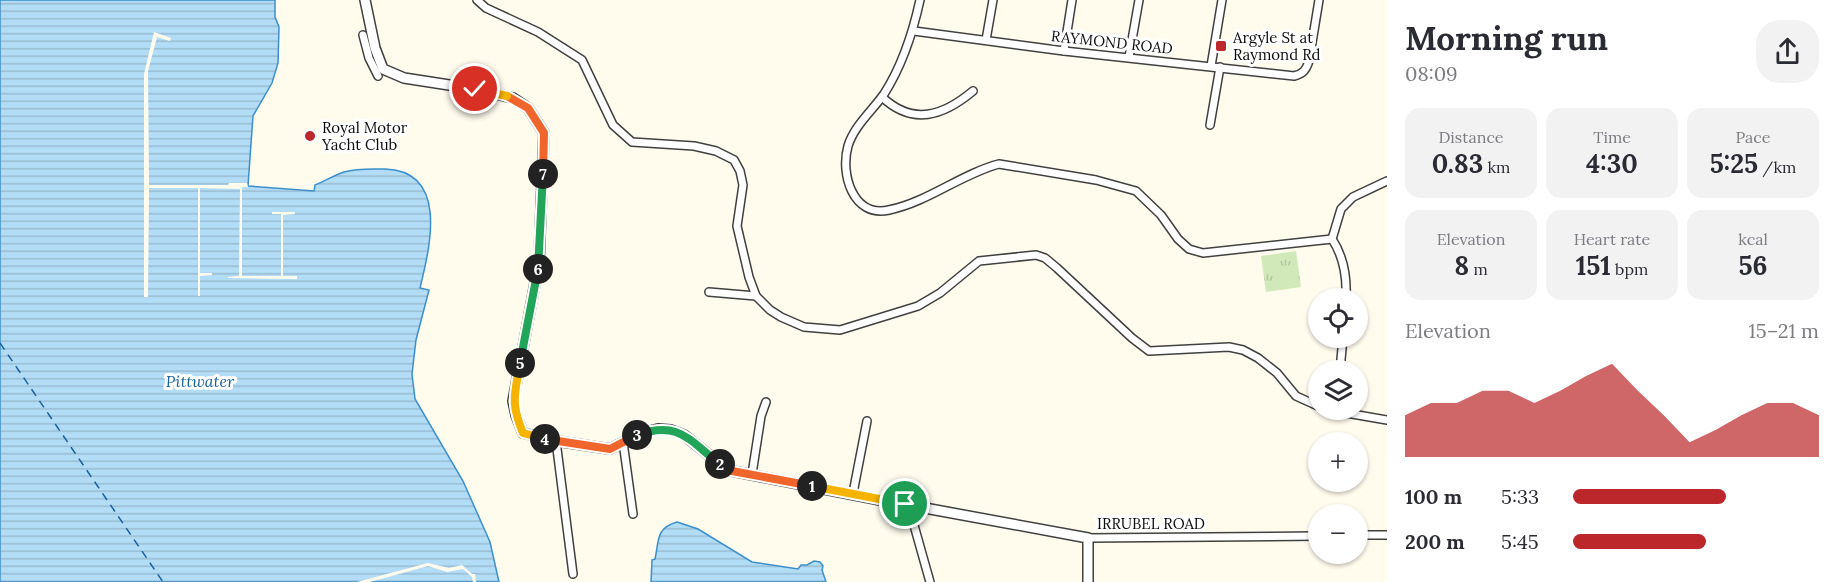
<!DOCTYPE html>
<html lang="en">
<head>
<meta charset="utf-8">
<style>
  :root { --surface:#fff; --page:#f2f2f3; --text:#2b2b33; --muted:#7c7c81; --accent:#bc272b }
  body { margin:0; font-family:Lora,serif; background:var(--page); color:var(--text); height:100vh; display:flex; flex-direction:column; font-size:22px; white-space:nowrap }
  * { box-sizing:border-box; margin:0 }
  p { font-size:20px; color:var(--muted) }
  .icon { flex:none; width:33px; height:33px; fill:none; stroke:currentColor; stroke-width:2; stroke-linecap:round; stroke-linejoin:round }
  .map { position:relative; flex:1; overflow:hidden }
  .details { display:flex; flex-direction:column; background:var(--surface); width:450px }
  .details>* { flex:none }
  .tools { position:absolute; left:1308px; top:288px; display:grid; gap:12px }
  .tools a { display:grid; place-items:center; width:60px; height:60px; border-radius:50%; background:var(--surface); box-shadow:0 2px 4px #0004; font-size:30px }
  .pin { position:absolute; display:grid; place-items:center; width:51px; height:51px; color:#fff; margin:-26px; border:3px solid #fff; border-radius:50%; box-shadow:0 2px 6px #0007 }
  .km { position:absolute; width:30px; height:30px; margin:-15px; border-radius:50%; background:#222; color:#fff; font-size:16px; line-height:30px; text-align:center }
  .round { display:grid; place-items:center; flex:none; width:63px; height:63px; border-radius:24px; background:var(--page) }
  .summary { display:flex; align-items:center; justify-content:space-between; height:102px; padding:0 18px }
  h1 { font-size:33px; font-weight:700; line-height:45px }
  .stats { display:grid; grid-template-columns:repeat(3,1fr); gap:9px; height:102px; padding:6px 18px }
  .stats div { display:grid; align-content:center; border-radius:15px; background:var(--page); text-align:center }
  .stats b { font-size:26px; font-weight:700 }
  .stats small { font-size:16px; font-weight:400 }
  .stats p { font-size:16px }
  .chart { height:168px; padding:12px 18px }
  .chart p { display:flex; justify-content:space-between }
  .chart svg { width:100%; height:108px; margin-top:6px; fill:var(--accent); opacity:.7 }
  ul { padding:0 18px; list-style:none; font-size:20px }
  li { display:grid; grid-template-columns:96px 72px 1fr; align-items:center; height:45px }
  li i { height:15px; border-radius:8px; background:var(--accent) }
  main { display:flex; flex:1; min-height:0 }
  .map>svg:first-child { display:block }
  .park { fill:url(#park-tufts) }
  .water { fill:url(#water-rules); stroke:#3b90cc; stroke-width:1.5 }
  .pier { fill:#fffcee }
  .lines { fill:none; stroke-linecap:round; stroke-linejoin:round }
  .ferry { stroke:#18619e; stroke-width:1.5; stroke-dasharray:8 6; stroke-linecap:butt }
  .minor-casing { stroke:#404040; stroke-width:10 }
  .tertiary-casing { stroke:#404040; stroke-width:12 }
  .minor { stroke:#fff; stroke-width:7 }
  .tertiary { stroke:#fff; stroke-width:9 }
  .split-1-casing { stroke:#fff; stroke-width:12 }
  .split-2-casing { stroke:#fff; stroke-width:12 }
  .split-3-casing { stroke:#fff; stroke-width:12 }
  .split-4-casing { stroke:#fff; stroke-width:12 }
  .split-5-casing { stroke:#fff; stroke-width:12 }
  .split-6-casing { stroke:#fff; stroke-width:12 }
  .split-7-casing { stroke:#fff; stroke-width:12 }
  .split-8-casing { stroke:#fff; stroke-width:12 }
  .split-9-casing { stroke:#fff; stroke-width:12 }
  .split-1 { stroke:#f5b400; stroke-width:8 }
  .split-2 { stroke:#f0652b; stroke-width:8 }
  .split-3 { stroke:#22a559; stroke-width:8 }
  .split-4 { stroke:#f0652b; stroke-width:8 }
  .split-5 { stroke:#f5b400; stroke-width:8 }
  .split-6 { stroke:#22a559; stroke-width:8 }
  .split-7 { stroke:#22a559; stroke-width:8 }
  .split-8 { stroke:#f0652b; stroke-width:8 }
  .split-9 { stroke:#f5b400; stroke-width:8 }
  .poi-dot { fill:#bc272b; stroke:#fff; stroke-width:2 }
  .labels { text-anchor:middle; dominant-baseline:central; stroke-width:6; stroke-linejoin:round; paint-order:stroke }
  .poi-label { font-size:15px; fill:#0d0d0d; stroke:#fff; text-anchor:start }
  .street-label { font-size:15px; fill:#0d0d0d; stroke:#fff }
  .water-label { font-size:16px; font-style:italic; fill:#18619e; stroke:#fff }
</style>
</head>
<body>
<main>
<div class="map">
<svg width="1387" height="582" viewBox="0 0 1387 582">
  <defs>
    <pattern id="park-tufts" width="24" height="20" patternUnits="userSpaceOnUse" patternTransform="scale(1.5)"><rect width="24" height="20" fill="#d1e9b8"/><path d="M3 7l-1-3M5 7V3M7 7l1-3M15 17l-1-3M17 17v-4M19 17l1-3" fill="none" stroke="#b2c79d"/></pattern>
    <pattern id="water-rules" width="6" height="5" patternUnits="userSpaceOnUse" patternTransform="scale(1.5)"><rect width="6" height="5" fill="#b3dcf6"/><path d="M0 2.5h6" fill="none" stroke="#99bcd2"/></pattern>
  </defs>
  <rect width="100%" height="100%" fill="#fffcee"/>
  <path class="park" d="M1296,251L1301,287L1266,292L1261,256Z"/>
  <g class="water">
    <path d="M0,0H275V17L279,27L278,63L272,83L253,116L248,186L314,191L315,185C325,181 335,175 344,172C358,168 371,169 385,169C449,171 430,247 420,288L429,290L416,340L412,374L415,399L463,481L490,542L499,582H0Z"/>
    <path d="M677,522L698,529L752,562L798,569L801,565H807L814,561L820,562L823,566L822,570L826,582H651L652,560L655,559C659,540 656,528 677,522Z"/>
  </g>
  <g class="pier">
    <path d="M154,32L171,38L170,41L157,37L148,71L149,185H228L229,183H247L248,187H242V276H281V214H272V212H295V214L283,215V276H297V279L228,278V277L239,276L240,189L200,188V273H212V275L200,276V296H198V188H149L148,297H144V74Z"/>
    <path d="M428,563L449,568L462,565L472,574H475L476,582H473L472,577L463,569L447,572L428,566L370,582H357Z"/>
  </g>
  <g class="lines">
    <path class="ferry" d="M0,343L163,582"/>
    <g class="minor-casing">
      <g id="minor">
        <path d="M477,0L486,8L538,32L582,60L613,125L632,142L694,146L716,151L734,160L740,171L743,185L737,226L749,277L756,296L770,310L781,317L804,327L840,330L918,306L940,293L979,261L1036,255L1045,258L1057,268L1132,338L1149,351L1229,347L1243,350L1258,358L1277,373L1296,396L1318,406"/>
        <path d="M920,0C913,32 902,66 884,94C872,111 854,126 848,146C840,174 853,218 889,210C928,202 961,174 999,164L1096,180L1136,191L1161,215L1178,239L1189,249L1203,253L1332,239C1344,257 1347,277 1346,298"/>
        <path d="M914,31L1064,51L1294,76C1303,74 1306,70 1309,61L1319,0"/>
        <path d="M363,35L369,58L378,76"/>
        <path d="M986,40L993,0"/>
        <path d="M1064,51L1072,0"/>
        <path d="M1129,57L1139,0"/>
        <path d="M1211,66L1222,0"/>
        <path d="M882,97C913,126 943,116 973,91"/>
        <path d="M1210,125L1220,67"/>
        <path d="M1332,239L1341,209L1353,197L1387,181"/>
        <path d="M709,292L756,296"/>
        <path d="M1340,370L1343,338"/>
        <path d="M1329,410L1387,420"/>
        <path d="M556,441L573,574"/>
        <path d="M623,442L633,514"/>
        <path d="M752,474L761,416L766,402"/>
        <path d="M853,493L867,421"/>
        <path d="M910,511L930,582"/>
        <path d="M1358,535H1387"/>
        <path d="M1088,538L1318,536"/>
      </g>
    </g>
    <g class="tertiary-casing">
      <g id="tertiary">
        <path d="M365,0L375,48L383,69L404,78L475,89L513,98L528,108L544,133L539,262L513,401L516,415L523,433L556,441L610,449L639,434L658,429L671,430L684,435L719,463L732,471L905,505"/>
        <circle cx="909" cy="507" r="5"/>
        <path d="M914,506L1088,538V582"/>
      </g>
    </g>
    <use href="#minor" class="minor"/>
    <use href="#tertiary" class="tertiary"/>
  </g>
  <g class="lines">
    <g class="split-1-casing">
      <path id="split-1" d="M812,486L905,504"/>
    </g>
    <g class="split-2-casing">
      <path id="split-2" d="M720,464L732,471L812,486"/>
    </g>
    <g class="split-3-casing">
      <path id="split-3" d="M637,435C680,420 689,441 720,464"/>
    </g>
    <g class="split-4-casing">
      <path id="split-4" d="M545,439L610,449L637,435"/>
    </g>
    <g class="split-5-casing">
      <path id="split-5" d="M520,363C515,394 510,402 523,433L545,439"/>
    </g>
    <g class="split-6-casing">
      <path id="split-6" d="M520,363L538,269"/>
    </g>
    <g class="split-7-casing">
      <path id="split-7" d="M538,269L543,174"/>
    </g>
    <g class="split-8-casing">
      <path id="split-8" d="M507,96L528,108L544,133L543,174"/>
    </g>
    <g class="split-9-casing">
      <path id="split-9" d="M475,89L507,96"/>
    </g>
    <use href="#split-1" class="split-1"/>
    <use href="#split-2" class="split-2"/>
    <use href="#split-3" class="split-3"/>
    <use href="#split-4" class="split-4"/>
    <use href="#split-5" class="split-5"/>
    <use href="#split-6" class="split-6"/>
    <use href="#split-7" class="split-7"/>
    <use href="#split-8" class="split-8"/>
    <use href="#split-9" class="split-9"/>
  </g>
  <g class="poi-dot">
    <rect x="1215" y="40" width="12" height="12" rx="3"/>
    <circle cx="310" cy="136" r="6"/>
  </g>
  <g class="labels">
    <g class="poi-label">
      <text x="1233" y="37">Argyle St at<tspan x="1233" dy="17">Raymond Rd</tspan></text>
      <text x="322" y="127">Royal Motor<tspan x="322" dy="17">Yacht Club</tspan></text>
    </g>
    <g class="street-label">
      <text transform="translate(1112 42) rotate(6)">RAYMOND ROAD</text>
      <text x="1151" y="523">IRRUBEL ROAD</text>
    </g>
    <g class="water-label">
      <text x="200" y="381">Pittwater</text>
    </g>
  </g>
</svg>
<div class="tools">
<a><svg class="icon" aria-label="locate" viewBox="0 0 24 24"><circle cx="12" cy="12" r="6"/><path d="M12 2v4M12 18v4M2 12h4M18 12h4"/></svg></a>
<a><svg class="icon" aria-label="layers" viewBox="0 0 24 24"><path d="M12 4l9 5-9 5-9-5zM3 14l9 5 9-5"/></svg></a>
<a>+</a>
<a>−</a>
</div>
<div class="pin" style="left:905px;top:504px;background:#1e9e55"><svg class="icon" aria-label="arrive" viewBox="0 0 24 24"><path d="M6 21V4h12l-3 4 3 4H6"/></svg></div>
<div class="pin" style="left:475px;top:89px;background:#d93025"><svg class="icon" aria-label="check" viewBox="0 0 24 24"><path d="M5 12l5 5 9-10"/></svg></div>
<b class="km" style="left:812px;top:486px">1</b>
<b class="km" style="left:720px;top:464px">2</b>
<b class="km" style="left:637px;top:435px">3</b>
<b class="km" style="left:545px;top:439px">4</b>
<b class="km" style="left:520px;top:363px">5</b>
<b class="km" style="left:538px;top:269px">6</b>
<b class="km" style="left:543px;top:174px">7</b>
</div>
<section class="details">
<div class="summary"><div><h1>Morning run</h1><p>08:09</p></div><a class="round"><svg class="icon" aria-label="share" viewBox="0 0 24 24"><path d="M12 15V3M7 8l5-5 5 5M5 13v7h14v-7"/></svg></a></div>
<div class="stats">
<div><p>Distance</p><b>0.83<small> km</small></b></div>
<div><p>Time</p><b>4:30</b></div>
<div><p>Pace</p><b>5:25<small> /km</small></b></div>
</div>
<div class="stats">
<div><p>Elevation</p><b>8<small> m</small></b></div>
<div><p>Heart rate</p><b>151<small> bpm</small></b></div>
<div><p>kcal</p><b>56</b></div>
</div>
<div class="chart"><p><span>Elevation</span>15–21 m</p>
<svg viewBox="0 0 160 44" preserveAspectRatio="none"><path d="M0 44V27L10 22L20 22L30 17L40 17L50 22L60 17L70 11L80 6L90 17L100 27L110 38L120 33L130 27L140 22L150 22L160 27V44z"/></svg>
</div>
<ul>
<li><b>100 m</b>5:33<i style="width:62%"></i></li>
<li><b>200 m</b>5:45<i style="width:54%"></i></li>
</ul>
</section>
</main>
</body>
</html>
